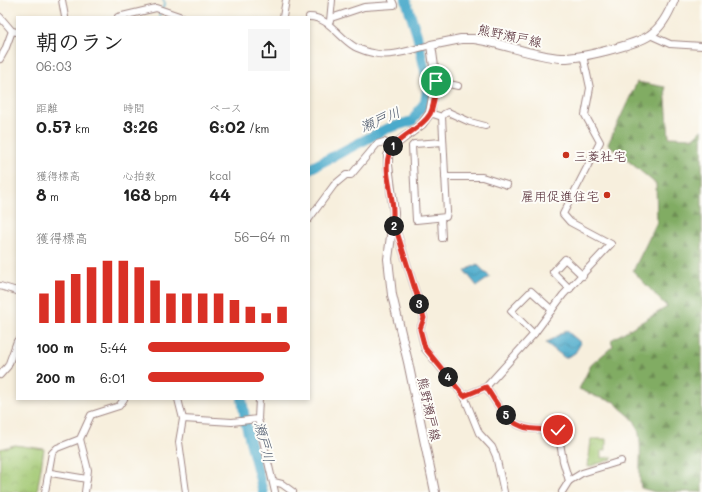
<!DOCTYPE html>
<html lang="ja">
<head>
<meta charset="utf-8">
<style>
  :root { --surface:#fff; --page:#f6f6f6; --text:#222; --muted:#767676; --accent:#d93025 }
  body { margin:0; font-family:Mali,"Klee One",sans-serif; background:var(--page); color:var(--text); height:100vh; display:flex; flex-direction:column; font-size:15px; white-space:nowrap }
  * { box-sizing:border-box; margin:0 }
  p { font-size:13px; color:var(--muted) }
  .icon { flex:none; width:22px; height:22px; fill:none; stroke:currentColor; stroke-width:2; stroke-linecap:round; stroke-linejoin:round }
  .map { position:relative; flex:1; overflow:hidden }
  .sheet { position:absolute; left:16px; top:16px; width:294px; height:384px; display:flex; flex-direction:column; background:var(--surface); border-radius:0px; box-shadow:0 2px 6px #0003 }
  .sheet>* { flex:none }
  .pin { position:absolute; display:grid; place-items:center; width:34px; height:34px; color:#fff; margin:-17px; border:2px solid #fff; border-radius:50%; box-shadow:0 1px 4px #0007 }
  .km { position:absolute; width:20px; height:20px; margin:-10px; border-radius:50%; background:#222; color:#fff; font-size:11px; line-height:20px; text-align:center }
  .round { display:grid; place-items:center; flex:none; width:42px; height:42px; border-radius:0px; background:var(--page) }
  .head { display:flex; align-items:center; justify-content:space-between; height:68px; padding:0 20px }
  h1 { font-size:22px; font-weight:800; line-height:30px }
  .figures { display:grid; grid-template-columns:repeat(3,1fr); gap:6px; height:68px; padding:4px 20px }
  .figures div { display:grid; align-content:center }
  .figures b { font-size:17px; font-weight:800 }
  .figures small { font-size:11px; font-weight:400 }
  .figures p { font-size:11px }
  .chart { height:112px; padding:8px 20px }
  .chart p { display:flex; justify-content:space-between }
  .chart svg { width:100%; height:72px; margin-top:4px; stroke:var(--accent); stroke-width:6 }
  ul { padding:0 20px; list-style:none; font-size:13px }
  li { display:grid; grid-template-columns:64px 48px 1fr; align-items:center; height:30px }
  li i { height:10px; border-radius:5px; background:var(--accent) }
  .map>svg:first-child { display:block }
  .forest { fill:url(#forest-firs); stroke:#666648 }
  .park { fill:url(#park-crowns); stroke:#76744e }
  .water { fill:url(#water-waves); stroke:#4b647b }
  .lines { fill:none; stroke-linecap:round; stroke-linejoin:round }
  .stream { stroke:#4caacb; stroke-width:1.5 }
  .river { stroke:#4caacb; stroke-width:10 }
  .minor-casing { stroke:#a08784; stroke-width:8 }
  .major-casing { stroke:#a08784; stroke-width:10 }
  .minor { stroke:#fff; stroke-width:6 }
  .major { stroke:#fff; stroke-width:8 }
  .route-casing { stroke:#fff; stroke-width:8 }
  .route { stroke:#d93025; stroke-width:5 }
  .poi-dot { fill:#c8321e; stroke:#fdfcf7; stroke-width:1.5 }
  .labels { text-anchor:middle; dominant-baseline:central; stroke-width:4; stroke-linejoin:round; paint-order:stroke }
  .street-label { font-size:13px; fill:#4a1f2b; stroke:#fdfcf7 }
  .poi-label { font-size:13px; fill:#4a1f2b; stroke:#fdfcf7; text-anchor:start }
  .water-label { font-size:14px; font-style:italic; fill:#4b576b; stroke:#fdfcf7 }
</style>
</head>
<body>
<div class="map">
<svg width="702" height="492" viewBox="0 0 702 492">
  <defs>
    <pattern id="forest-firs" width="22" height="20" patternUnits="userSpaceOnUse"><rect width="22" height="20" fill="#81ac64"/><path d="M5 1l3.5 6h-7zM16 11l3.5 6h-7z" fill="#6c8b53"/></pattern>
    <pattern id="park-crowns" width="20" height="18" patternUnits="userSpaceOnUse"><rect width="20" height="18" fill="#a2c872"/><path d="M2 6a3 3 0 1 1 6 0M12 15a3 3 0 1 1 6 0" fill="none" stroke="#8dab63"/></pattern>
    <pattern id="water-waves" width="16" height="10" patternUnits="userSpaceOnUse"><rect width="16" height="10" fill="#4caacb"/><path d="M0 5q4-4 8 0t8 0" fill="none" stroke="#418aa5"/></pattern>
  </defs>
  <rect width="100%" height="100%" fill="#fdfcf7"/>
  <filter id="ink" filterUnits="userSpaceOnUse"><feTurbulence type="fractalNoise" baseFrequency=".025" numOctaves="2"/><feDisplacementMap in="SourceGraphic" scale="8" xChannelSelector="R" yChannelSelector="G"/><feConvolveMatrix kernelMatrix="1 2 1 2 8 2 1 2 1" color-interpolation-filters="sRGB"/></filter>
  <filter id="wash" filterUnits="userSpaceOnUse"><feTurbulence type="fractalNoise" baseFrequency=".012" numOctaves="4" result="noise"/><feDisplacementMap in="SourceGraphic" scale="16" xChannelSelector="R" yChannelSelector="G"/><feGaussianBlur stdDeviation="0.9" result="paint"/><feColorMatrix in="noise" values="0 0 0 0 0 0 0 0 0 0 0 0 0 0 0 0 0 1.4 0 .05"/><feComposite in="paint" operator="in"/></filter>
  <g filter="url(#wash)">
    <rect width="100%" height="100%" fill="#f7efdd"/>
    <path class="forest" d="M637,82L665,87L669,137L694,138L702,129V492H655L641,488C637,467 645,442 635,422C630,414 620,410 615,402L597,397L579,389L591,365L613,346L611,340L667,307L633,271L657,222L656,184L608,144Z"/>
    <g class="park">
      <path d="M591,439H606V450L601,451V458L612,457V459L588,467Z"/>
      <path d="M15,445L44,449L37,492H0V449Z"/>
    </g>
    <g class="water">
      <path d="M477,264L490,277L477,286L465,271Z"/>
      <path d="M566,330L581,343L575,353L565,358L546,343Z"/>
    </g>
    <g class="lines">
      <g class="stream">
        <path d="M162,9L165,3L163,0"/>
        <path d="M159,17L160,12"/>
      </g>
      <g class="river">
        <path d="M309,169L386,129L412,121L425,102L428,84L417,35L406,0"/>
        <path d="M242,399L246,425L263,492"/>
      </g>
    </g>
  </g>
  <g filter="url(#ink)">
    <g class="lines">
      <g class="minor-casing">
        <g id="minor">
          <path d="M62,0L65,17"/>
          <path d="M0,17L12,31L17,32"/>
          <path d="M118,17L156,8L182,17"/>
          <path d="M283,17L286,0"/>
          <path d="M309,17C329,17 339,38 355,47C360,49 367,52 373,53C391,58 413,49 431,45"/>
          <path d="M331,18L364,7L394,5L392,0"/>
          <path d="M330,21L332,0"/>
          <path d="M650,35L670,44L702,46"/>
          <path d="M0,59L5,50L12,31"/>
          <path d="M436,81L458,86"/>
          <path d="M430,113L442,117L447,212L446,217L416,220L412,146L414,144L443,142"/>
          <path d="M442,117L444,114L448,112L470,122L485,126"/>
          <path d="M445,177H482L507,185"/>
          <path d="M441,218L442,238"/>
          <path d="M309,219L334,185L346,175H351L377,144L384,142L393,146"/>
          <path d="M392,224L396,229L424,318L420,329L425,349L464,396L479,433L492,447L496,456L504,492"/>
          <path d="M0,286L17,291"/>
          <path d="M570,289L553,272L565,259L583,276"/>
          <path d="M534,334L511,311L531,291L552,310"/>
          <path d="M0,375L8,366L17,341"/>
          <path d="M486,387C495,401 505,420 521,426C531,431 547,429 558,430L563,461L569,481L582,473L621,461"/>
          <path d="M464,396L486,387L534,334L563,295L611,244L570,222L563,214L600,142L585,115L590,88L583,55"/>
          <path d="M178,399L183,419L179,442L186,492"/>
          <path d="M259,399L258,419L275,492"/>
          <path d="M183,419L232,422L258,419"/>
          <path d="M80,439L88,470L85,492"/>
          <path d="M51,473L87,479"/>
          <path d="M274,482L282,484L293,492"/>
          <path d="M45,492L52,453L57,448L80,439L91,415L119,406L124,399"/>
          <path d="M562,492L569,481"/>
        </g>
      </g>
      <g class="major-casing">
        <path id="major" d="M435,492L408,362L392,295L388,259L394,213L388,165V156L393,146L422,124L430,113L436,81L431,45L461,39H474C503,43 532,56 561,58C578,59 636,45 650,35C662,27 669,13 674,0"/>
      </g>
      <use href="#minor" class="minor"/>
      <use href="#major" class="major"/>
    </g>
  </g>
  <g class="lines" filter="url(#ink)">
    <g class="route-casing">
      <path id="route" d="M436,81C435,91 435,105 430,114C420,131 397,135 389,154C382,173 397,201 392,224L396,229L424,318L420,329L425,348L464,396L486,387C495,401 505,420 521,426C531,431 547,429 558,430"/>
    </g>
    <use href="#route" class="route"/>
  </g>
  <g class="poi-dot">
    <circle cx="566" cy="155" r="4"/>
    <circle cx="607" cy="195" r="4"/>
  </g>
  <g class="labels">
    <g class="street-label">
      <text transform="translate(510 35) rotate(12)">熊野瀬戸線</text>
      <text transform="translate(430 409) rotate(78)">熊野瀬戸線</text>
    </g>
    <g class="poi-label">
      <text x="574" y="155">三菱社宅</text>
      <text x="599" y="195" text-anchor="end">雇用促進住宅</text>
    </g>
    <g class="water-label">
      <text transform="translate(380 119) rotate(-23)">瀬戸川</text>
      <text transform="translate(265 442) rotate(76)">瀬戸川</text>
    </g>
  </g>
</svg>
<div class="pin" style="left:436px;top:81px;background:#1e9e55"><svg class="icon" aria-label="arrive" viewBox="0 0 24 24"><path d="M6 21V4h12l-3 4 3 4H6"/></svg></div>
<div class="pin" style="left:558px;top:430px;background:#d93025"><svg class="icon" aria-label="check" viewBox="0 0 24 24"><path d="M5 12l5 5 9-10"/></svg></div>
<b class="km" style="left:393px;top:146px">1</b>
<b class="km" style="left:394px;top:226px">2</b>
<b class="km" style="left:419px;top:304px">3</b>
<b class="km" style="left:448px;top:377px">4</b>
<b class="km" style="left:506px;top:415px">5</b>
<section class="sheet">
<div class="head"><div><h1>朝のラン</h1><p>06:03</p></div><a class="round"><svg class="icon" aria-label="share" viewBox="0 0 24 24"><path d="M12 15V3M7 8l5-5 5 5M5 13v7h14v-7"/></svg></a></div>
<div class="figures">
<div><p>距離</p><b>0.57<small> km</small></b></div>
<div><p>時間</p><b>3:26</b></div>
<div><p>ペース</p><b>6:02<small> /km</small></b></div>
</div>
<div class="figures">
<div><p>獲得標高</p><b>8<small> m</small></b></div>
<div><p>心拍数</p><b>168<small> bpm</small></b></div>
<div><p>kcal</p><b>44</b></div>
</div>
<div class="chart"><p><span>獲得標高</span>56–64 m</p>
<svg viewBox="0 0 160 44" preserveAspectRatio="none"><path d="M5 44V26M15 44V18M25 44V14M35 44V10M45 44V6M55 44V6M65 44V10M75 44V18M85 44V26M95 44V26M105 44V26M115 44V26M125 44V30M135 44V34M145 44V38M155 44V34"/></svg>
</div>
<ul>
<li><b>100 m</b>5:44<i style="width:100%"></i></li>
<li><b>200 m</b>6:01<i style="width:82%"></i></li>
</ul>
</section>
</div>
</body>
</html>
